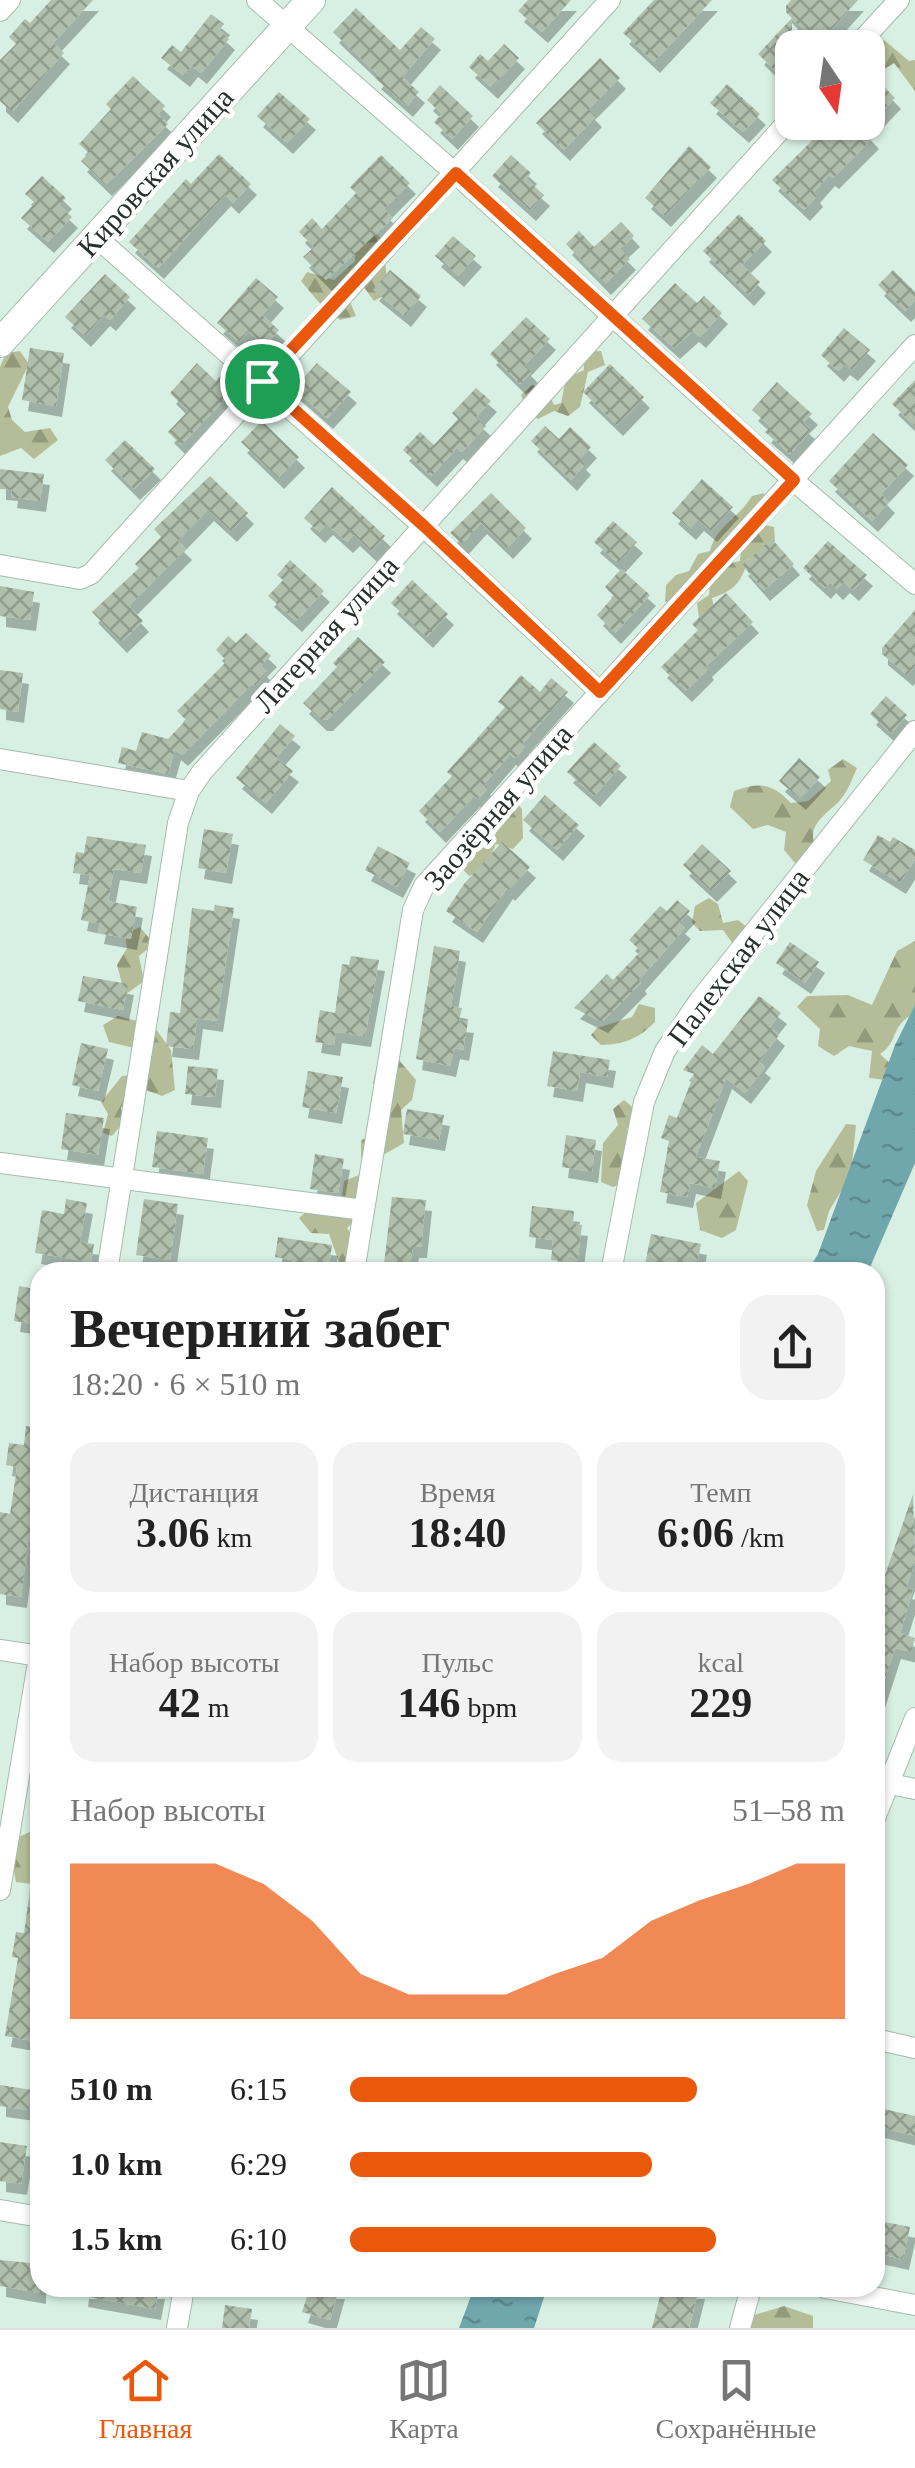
<!DOCTYPE html>
<html lang="ru">
<head>
<meta charset="utf-8">
<style>
  :root { --surface:#fff; --page:#f2f2f2; --text:#222; --muted:#767676; --line:#e0e0e0; --accent:#ea580c }
  body { margin:0; font-family:"Times New Roman",serif; background:var(--page); color:var(--text); height:100vh; display:flex; flex-direction:column; font-size:38px; white-space:nowrap }
  * { box-sizing:border-box; margin:0 }
  p { font-size:32px; color:var(--muted) }
  .icon { flex:none; width:55px; height:55px; fill:none; stroke:currentColor; stroke-width:2; stroke-linecap:round; stroke-linejoin:round }
  .map { position:relative; flex:1; overflow:hidden }
  .details { position:absolute; left:30px; top:1262px; width:855px; height:1035px; display:flex; flex-direction:column; background:var(--surface); border-radius:30px; box-shadow:0 2px 8px #0004 }
  .details>* { flex:none }
  .needle { width:65px; rotate:167deg }
  .controls { position:absolute; left:775px; top:30px; display:grid; gap:20px }
  .controls a { display:grid; place-items:center; width:110px; height:110px; border-radius:20px; background:var(--surface); box-shadow:0 2px 8px #0004; font-size:50px }
  .pin { position:absolute; display:grid; place-items:center; width:85px; height:85px; color:#fff; margin:-42px; border:5px solid #fff; border-radius:50%; box-shadow:0 2px 10px #0007 }
  .round { display:grid; place-items:center; flex:none; width:105px; height:105px; border-radius:30px; background:var(--page) }
  .summary { display:flex; align-items:center; justify-content:space-between; height:170px; padding:0 40px }
  h1 { font-size:55px; font-weight:700; line-height:75px }
  .stats { display:grid; grid-template-columns:repeat(3,1fr); gap:15px; height:170px; padding:10px 40px }
  .stats div { display:grid; align-content:center; border-radius:25px; background:var(--page); text-align:center }
  .stats b { font-size:42px; font-weight:700 }
  .stats small { font-size:28px; font-weight:400 }
  .stats p { font-size:28px }
  .chart { height:280px; padding:20px 40px }
  .chart p { display:flex; justify-content:space-between }
  .chart svg { width:100%; height:180px; margin-top:10px; fill:var(--accent); opacity:.7 }
  ul { padding:0 40px; list-style:none; font-size:32px }
  li { display:grid; grid-template-columns:160px 120px 1fr; align-items:center; height:75px }
  li i { height:25px; border-radius:12px; background:var(--accent) }
  .dock { display:flex; justify-content:space-around; align-items:center; height:140px; border-top:2px solid var(--line); background:var(--surface); font-size:28px; color:var(--muted) }
  .dock a { display:grid; justify-items:center; gap:5px }
  .dock .on { color:var(--accent) }
  .map>svg:first-child { display:block }
  .forest { fill:url(#forest-firs) }
  .water { fill:url(#water-ripples) }
  .building { fill:url(#building-cross-hatch); filter:url(#shadow) }
  .lines { fill:none; stroke-linecap:round; stroke-linejoin:round }
  .street-casing { stroke:#a5bbae; stroke-width:22 }
  .secondary-casing { stroke:#a5bbae; stroke-width:30 }
  .street { stroke:#fff; stroke-width:20 }
  .secondary { stroke:#fff; stroke-width:28 }
  .route-casing { stroke:#fff; stroke-width:20 }
  .route { stroke:#ea580c; stroke-width:12 }
  .labels { text-anchor:middle; dominant-baseline:central; stroke-width:9; stroke-linejoin:round; paint-order:stroke }
  .street-label { font-size:30px; fill:#27312b; stroke:#fff }
</style>
</head>
<body>
<div class="map">
<svg width="915" height="2328" viewBox="0 0 915 2328">
  <defs>
    <pattern id="forest-firs" width="22" height="20" patternUnits="userSpaceOnUse" patternTransform="scale(2.5)"><rect width="22" height="20" fill="#b5bd98"/><path d="M5 1l3.5 6h-7zM16 11l3.5 6h-7z" fill="#939a7c"/></pattern>
    <pattern id="water-ripples" width="26" height="14" patternUnits="userSpaceOnUse" patternTransform="scale(2.5)"><rect width="26" height="14" fill="#70a7ad"/><path d="M2 4q2-2 4 0t4 0M15 11q2-2 4 0t4 0" fill="none" stroke="#5c898d"/></pattern>
    <pattern id="building-cross-hatch" width="8" height="8" patternUnits="userSpaceOnUse" patternTransform="scale(2.5)"><rect width="8" height="8" fill="#b0bfac"/><path d="M0 0l8 8M0 8l8-8" fill="none" stroke="#8f9c8c"/></pattern>
    <filter id="shadow"><feDropShadow dx="6" dy="11" stdDeviation="0" flood-color="#0004"/></filter>
  </defs>
  <rect width="100%" height="100%" fill="#d8f0e3"/>
  <g class="forest">
    <path d="M884,40L909,61L915,60V91L894,63L877,74L868,71V53Z"/>
    <path d="M372,230L382,239L389,293L374,301L363,286L350,302L356,316L340,320L322,306L301,281L307,272L334,280L355,261L354,239Z"/>
    <path d="M20,351L29,364L8,407L12,420L25,432L50,428L58,440L34,459L21,448L0,456V367L6,353Z"/>
    <path d="M601,351L605,365L588,372L580,407L568,416L554,411L538,419L528,413L521,395L532,385L547,390L554,405L561,403L566,378L584,370L583,352Z"/>
    <path d="M764,493V506L678,602H665L666,585L676,575L689,571L698,554L710,551C716,526 737,520 752,496Z"/>
    <path d="M761,524L774,527L775,541L759,557L748,559C742,582 734,591 712,598L715,613L699,618L697,603L709,595L710,581L726,564L740,561L742,543Z"/>
    <path d="M843,759L857,768C852,779 848,791 841,799C827,815 805,824 816,848L795,863L784,850L786,832L768,825L753,829L730,807L734,791C760,782 772,783 791,803L808,801L831,781L828,770Z"/>
    <path d="M514,800L522,809L523,838L513,849L496,844L484,870L469,876L456,862L465,844L495,836L504,807Z"/>
    <path d="M709,898L718,904L723,923L738,920L747,927L733,944L723,930L700,931L692,923L695,906Z"/>
    <path d="M140,927L154,944L139,956L144,981L125,995L117,965L127,948L125,934Z"/>
    <path d="M915,941V1013C889,1026 900,1041 880,1054L893,1066L886,1080L869,1078L872,1051L849,1046L834,1056L818,1046L820,1029L797,1007L807,996L848,995L872,1005L897,951Z"/>
    <path d="M639,1004L655,1008V1022C638,1039 625,1044 601,1045L591,1035L597,1028L632,1017Z"/>
    <path d="M118,1016L153,1025L171,1050L175,1090L162,1096L143,1089L139,1102L121,1107L123,1123L112,1136L103,1133L108,1114L101,1102L122,1076L141,1074L147,1051L109,1042L103,1025Z"/>
    <path d="M398,1059L416,1080L412,1100L401,1110L404,1143L383,1155L378,1168L361,1157V1140L381,1133L389,1110L373,1083L377,1065Z"/>
    <path d="M624,1100L637,1111L627,1129L633,1144L625,1183L613,1187L601,1182L603,1143L618,1125L613,1109Z"/>
    <path d="M846,1124L856,1125L851,1175L829,1211L824,1230L817,1231L807,1205L816,1171Z"/>
    <path d="M739,1171L748,1181L736,1230L722,1238L700,1230L696,1203Z"/>
    <path d="M359,1175L367,1188L358,1217L347,1228L365,1255L348,1272L342,1271L329,1234L311,1233L299,1218L312,1207L340,1209L344,1181Z"/>
    <path d="M40,1827V1854L32,1856V1884L16,1882L11,1856L0,1835L21,1836Z"/>
    <path d="M784,2306L813,2316V2328H746L748,2317Z"/>
  </g>
  <g class="water">
    <path d="M915,1005V1163L868,1272H807L818,1254L895,1045Z"/>
    <path d="M474,2288H547L534,2328H459Z"/>
  </g>
  <g class="building">
    <path d="M51,0H93L53,43L64,53L12,112L0,101V60L16,44L9,37L25,19L30,23Z"/>
    <path d="M528,0H571L542,32L518,11Z"/>
    <path d="M654,0H712L654,62L623,33Z"/>
    <path d="M791,0H858L819,43L792,19V87L758,54L792,18L786,12V6Z"/>
    <path d="M356,8L400,50L421,27L435,39L402,77L419,92L407,106L375,78L378,75L333,32Z"/>
    <path d="M211,14L224,24L219,30L229,39L201,73L192,66L184,76L161,58L172,45L181,52Z"/>
    <path d="M504,44L519,58L492,88L469,67L480,54L488,61Z"/>
    <path d="M600,58L620,78L589,109L596,116L564,150L536,123Z"/>
    <path d="M868,70L895,98L868,126Z"/>
    <path d="M133,76L165,106L158,114L168,124L106,185L81,161L89,153L79,144L111,109L106,104Z"/>
    <path d="M727,84L760,114L743,132L710,103Z"/>
    <path d="M440,85L473,116L452,139L434,122L442,114L427,100Z"/>
    <path d="M279,92L310,119L287,143L257,116Z"/>
    <path d="M831,122H858L873,138L833,178L829,175L814,192L817,196L804,210L772,180Z"/>
    <path d="M689,146L711,167L665,216L645,198Z"/>
    <path d="M219,154L251,184L233,203L225,195L158,268L129,242L186,179L191,184Z"/>
    <path d="M381,155L410,183L384,209L393,218L326,280L303,257L314,247L299,232L312,218L322,229L356,193L350,187Z"/>
    <path d="M511,155L531,173L526,179L544,195L530,210L492,176Z"/>
    <path d="M42,176L66,198L59,205L72,217L48,242L21,218L35,203L25,194Z"/>
    <path d="M739,214L766,241L742,265L760,282L748,295L703,251Z"/>
    <path d="M621,222L634,236L620,249L630,259L605,284L566,244L579,231L594,247Z"/>
    <path d="M453,236L476,256L458,276L435,256Z"/>
    <path d="M390,270L421,296L405,316L373,290Z"/>
    <path d="M893,270L915,292V301L905,311L878,285Z"/>
    <path d="M105,274L130,297L110,320L104,315L85,336L65,317Z"/>
    <path d="M256,278L278,297L262,315L279,330L265,346L248,331L239,342L217,323Z"/>
    <path d="M675,283L697,303L704,296L722,313L700,337L693,331L674,348L642,319Z"/>
    <path d="M526,317L550,339L525,365L532,372L520,384L490,354Z"/>
    <path d="M844,328L870,350L852,370L844,364L838,371L821,355Z"/>
    <path d="M30,348L64,353L56,406L22,400Z"/>
    <path d="M197,363L216,381L222,374L237,387L181,445L168,432L188,411L170,393Z"/>
    <path d="M317,363L351,392L327,418L294,389Z"/>
    <path d="M610,364L644,397L617,425L583,392Z"/>
    <path d="M915,380V426L892,404Z"/>
    <path d="M777,382L812,414L803,423L811,430L790,454L765,432L770,426L752,410Z"/>
    <path d="M476,388L491,401L476,417L486,426L462,452L457,448L431,476L403,450L420,432L434,445L458,419L452,413Z"/>
    <path d="M262,421L299,457L278,478L241,442Z"/>
    <path d="M545,426L559,439L570,427L591,447L580,459L585,464L571,480L531,441Z"/>
    <path d="M873,433L908,465L881,494L889,502L872,521L829,481Z"/>
    <path d="M125,440L155,469L134,489L105,460Z"/>
    <path d="M0,469L44,474L40,501L11,497L12,490L0,489Z"/>
    <path d="M210,476L248,513L231,531L208,510L178,541L186,549L129,606L143,621L121,642L92,612L139,568L135,564L161,537L154,529Z"/>
    <path d="M702,479L733,507L711,531L698,520L690,529L672,513Z"/>
    <path d="M332,487L385,536L371,551L354,535L347,542L327,524L319,532L304,518Z"/>
    <path d="M491,493L526,528L507,548L481,523L462,544L450,533Z"/>
    <path d="M613,521L637,542L618,563L594,542Z"/>
    <path d="M772,539L794,564L764,590L742,565Z"/>
    <path d="M828,541L867,575L853,590L844,582L837,589L830,582L825,588L803,568Z"/>
    <path d="M290,560L324,591L296,621L268,596L283,580L277,575Z"/>
    <path d="M621,569L650,595L615,633L597,615L614,596L605,587Z"/>
    <path d="M412,580L448,614L427,637L391,603Z"/>
    <path d="M0,586L34,592L30,620L0,616Z"/>
    <path d="M726,593L753,622L706,666L708,669L686,691L661,667L698,630L692,624Z"/>
    <path d="M915,610V666L907,675L882,654V648Z"/>
    <path d="M246,633L271,656L261,666L267,672L255,686L252,684L182,755L175,749L168,774L118,763L122,747L136,751L142,732L168,739L186,720L177,711L227,661L216,650L228,636L236,643Z"/>
    <path d="M358,637L385,662L327,720H321L303,703L337,667L333,663Z"/>
    <path d="M0,670L23,673L18,712L0,709Z"/>
    <path d="M521,675L540,692L551,678L568,692L522,744L525,747L515,758L510,754L484,784L488,788L478,799L474,796L440,832L419,811L452,776L447,772L505,707L498,702Z"/>
    <path d="M886,696L907,715L891,733L870,714Z"/>
    <path d="M280,724L295,736L276,758L293,771L266,803L236,778Z"/>
    <path d="M594,742L621,766L594,796L567,772Z"/>
    <path d="M799,758L820,777L800,799L779,781Z"/>
    <path d="M545,795L579,825L557,850L523,820Z"/>
    <path d="M204,829L233,834L226,873L198,868Z"/>
    <path d="M878,835L890,842L893,837L915,850V859L900,883L863,860Z"/>
    <path d="M87,836L146,845L141,873L114,869L108,901L137,907L131,939L98,933L100,924L81,920L90,875L73,873L76,852L84,853Z"/>
    <path d="M502,842L530,867L509,890L507,888L477,932L446,911L464,884Z"/>
    <path d="M702,844L731,871L711,891L683,865Z"/>
    <path d="M378,846L410,863L397,887L365,870Z"/>
    <path d="M677,900L690,911L679,923L685,928L639,980L641,983L602,1022L574,1008L607,974L613,980L641,951L629,940L660,906L667,911Z"/>
    <path d="M215,905L234,908L217,1021L197,1018L193,1049L166,1046L170,1012L180,1013L192,908L214,911Z"/>
    <path d="M790,942L819,962L805,983L776,963Z"/>
    <path d="M434,946L460,951L451,1006L462,1008L459,1021L468,1022L463,1050L454,1048L450,1066L416,1059Z"/>
    <path d="M351,956L379,960L365,1036L336,1032L334,1045L315,1042L320,1010L335,1013L342,964L349,965Z"/>
    <path d="M83,976L128,984L123,1010L78,1001Z"/>
    <path d="M759,996L781,1013L770,1027L779,1035L759,1062L765,1067L745,1093L726,1078L696,1157L720,1161L715,1188L690,1183L687,1197L660,1192L669,1141L661,1138L669,1115L677,1118L694,1074L683,1070L702,1045L713,1054Z"/>
    <path d="M81,1043L108,1049L98,1091L72,1085Z"/>
    <path d="M553,1051L610,1060L607,1077L580,1072L577,1091L547,1086Z"/>
    <path d="M188,1066L218,1069L215,1097L185,1094Z"/>
    <path d="M308,1071L343,1077L336,1113L302,1107Z"/>
    <path d="M407,1109L444,1115L439,1140L403,1134Z"/>
    <path d="M66,1113L104,1118L98,1155L61,1149Z"/>
    <path d="M157,1131L208,1138L203,1174L152,1167Z"/>
    <path d="M566,1135L596,1140L592,1172L562,1167Z"/>
    <path d="M315,1154L344,1159L338,1193L310,1189Z"/>
    <path d="M392,1197L426,1200L421,1247H413L409,1272H383Z"/>
    <path d="M66,1199L87,1203L80,1242L94,1244L91,1262L35,1253L42,1210L64,1214Z"/>
    <path d="M144,1199L178,1204L170,1260L136,1255Z"/>
    <path d="M532,1206L574,1211L573,1224L582,1225L577,1263L551,1260L553,1240L529,1237Z"/>
    <path d="M651,1234L701,1244L696,1270L680,1266L679,1272L644,1270Z"/>
    <path d="M278,1237L332,1245L328,1272H291L293,1260L275,1257Z"/>
    <path d="M19,1286L40,1290V1325L14,1321Z"/>
    <path d="M26,1426L40,1428V1502L34,1542L28,1541L21,1597L0,1594V1512L10,1514L17,1467L6,1465L9,1443L24,1445Z"/>
    <path d="M913,1494L915,1563L906,1588L913,1590L900,1633L915,1638L911,1652L895,1648L878,1700L875,1699V1604Z"/>
    <path d="M30,1890L40,1891V2042L5,2036L18,1958L12,1957L16,1932L24,1933Z"/>
    <path d="M0,2085L32,2090L29,2110L0,2106Z"/>
    <path d="M875,2107L915,2116V2136L875,2126Z"/>
    <path d="M0,2142L27,2146L21,2184L0,2181Z"/>
    <path d="M875,2220L910,2227L903,2259L875,2253Z"/>
    <path d="M0,2260L40,2264V2293L0,2286Z"/>
    <path d="M83,2288H159L155,2309L82,2296Z"/>
    <path d="M310,2288H339L330,2320L302,2312Z"/>
    <path d="M662,2288H699L689,2328H652Z"/>
    <path d="M225,2305L252,2309L249,2328H222Z"/>
  </g>
  <g class="lines">
    <g class="street-casing">
      <g id="street">
        <path d="M257,0L455,173L793,480L915,584"/>
        <path d="M0,11L10,0"/>
        <path d="M855,48L899,0"/>
        <path d="M96,237L423,526L600,692"/>
        <path d="M0,565L80,579L91,574L610,0"/>
        <path d="M0,759L189,791"/>
        <path d="M0,1163L364,1210"/>
        <path d="M107,1272L178,823L189,791L202,772L792,117"/>
        <path d="M354,1272L413,910L424,886L915,345"/>
        <path d="M611,1272L644,1102L665,1051L699,1001L915,731"/>
        <path d="M0,1650L40,1656"/>
        <path d="M890,1784L915,1789"/>
        <path d="M875,1818L915,1718"/>
        <path d="M0,1890L40,1651"/>
        <path d="M875,2039L915,2048"/>
        <path d="M0,2210L40,2217"/>
        <path d="M825,2288L915,2305"/>
        <path d="M177,2328L184,2288"/>
        <path d="M740,2328L751,2288"/>
      </g>
    </g>
    <g class="secondary-casing">
      <path id="secondary" d="M0,343L311,0"/>
    </g>
    <use href="#street" class="street"/>
    <use href="#secondary" class="secondary"/>
  </g>
  <g class="lines">
    <g class="route-casing">
      <path id="route" d="M456,173L794,480L600,692L424,526L262,381Z"/>
    </g>
    <use href="#route" class="route"/>
  </g>
  <g class="labels">
    <g class="street-label">
      <text transform="translate(155 172) rotate(-48)">Кировская улица</text>
      <text transform="translate(326 634) rotate(-48)">Лагерная улица</text>
      <text transform="translate(498 807) rotate(-49)">Заозёрная улица</text>
      <text transform="translate(738 957) rotate(-53)">Палехская улица</text>
    </g>
  </g>
</svg>
<div class="controls">
<a><svg class="needle" viewBox="-14 -14 28 28"><path d="M0-13l5 13h-10z" fill="#e53935"/><path d="M0 13l5-13h-10z" fill="#767676"/></svg></a>
</div>
<div class="pin" style="left:262px;top:381px;background:#1e9e55"><svg class="icon" aria-label="arrive" viewBox="0 0 24 24"><path d="M6 21V4h12l-3 4 3 4H6"/></svg></div>
<section class="details">
<div class="summary"><div><h1>Вечерний забег</h1><p>18:20 · 6 × 510 m</p></div><a class="round"><svg class="icon" aria-label="share" viewBox="0 0 24 24"><path d="M12 15V3M7 8l5-5 5 5M5 13v7h14v-7"/></svg></a></div>
<div class="stats">
<div><p>Дистанция</p><b>3.06<small> km</small></b></div>
<div><p>Время</p><b>18:40</b></div>
<div><p>Темп</p><b>6:06<small> /km</small></b></div>
</div>
<div class="stats">
<div><p>Набор высоты</p><b>42<small> m</small></b></div>
<div><p>Пульс</p><b>146<small> bpm</small></b></div>
<div><p>kcal</p><b>229</b></div>
</div>
<div class="chart"><p><span>Набор высоты</span>51–58 m</p>
<svg viewBox="0 0 160 44" preserveAspectRatio="none"><path d="M0 44V6L10 6L20 6L30 6L40 11L50 20L60 33L70 38L80 38L90 38L100 33L110 29L120 20L130 15L140 11L150 6L160 6V44z"/></svg>
</div>
<ul>
<li><b>510 m</b>6:15<i style="width:70%"></i></li>
<li><b>1.0 km</b>6:29<i style="width:61%"></i></li>
<li><b>1.5 km</b>6:10<i style="width:74%"></i></li>
</ul>
</section>
</div>
<nav class="dock">
<a class="on"><svg class="icon" aria-label="home" viewBox="0 0 24 24"><path d="M3 11l9-7 9 7M6 9v11h12V9"/></svg>Главная</a>
<a><svg class="icon" aria-label="map" viewBox="0 0 24 24"><path d="M3 6l6-2 6 2 6-2v14l-6 2-6-2-6 2zM9 4v14M15 6v14"/></svg>Карта</a>
<a><svg class="icon" aria-label="saved" viewBox="0 0 24 24"><path d="M7 4h10v16l-5-4-5 4z"/></svg>Сохранённые</a>
</nav>
</body>
</html>
